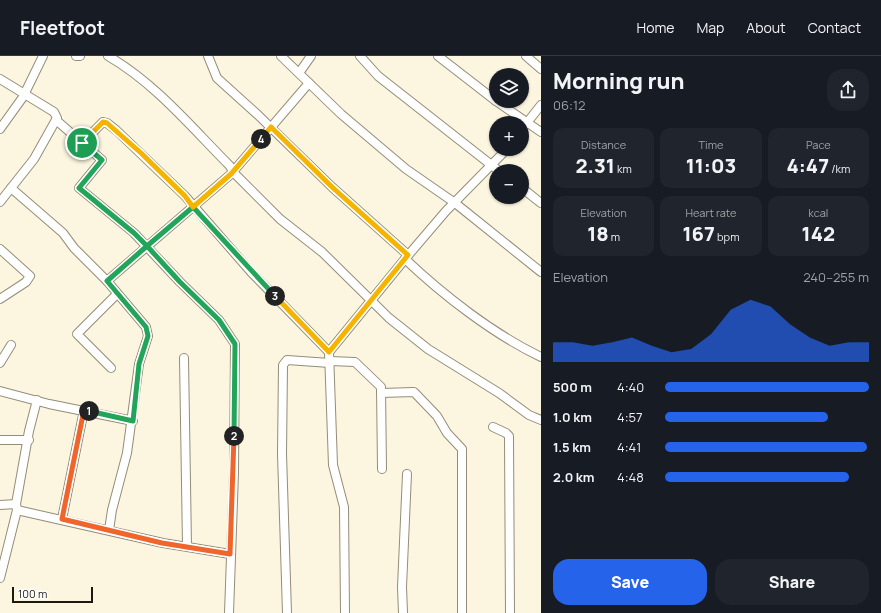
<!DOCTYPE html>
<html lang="en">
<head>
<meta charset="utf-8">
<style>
  :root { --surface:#171b24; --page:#20242c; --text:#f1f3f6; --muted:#9ea1a6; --line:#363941; --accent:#2563eb }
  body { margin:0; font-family:Manrope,sans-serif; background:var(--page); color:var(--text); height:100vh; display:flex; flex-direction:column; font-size:15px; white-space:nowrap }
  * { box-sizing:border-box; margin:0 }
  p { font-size:13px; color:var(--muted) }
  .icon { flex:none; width:22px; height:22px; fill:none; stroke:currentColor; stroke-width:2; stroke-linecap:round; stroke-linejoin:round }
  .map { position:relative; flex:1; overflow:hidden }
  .panel { display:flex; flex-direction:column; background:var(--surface); width:340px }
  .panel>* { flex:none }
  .controls { position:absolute; left:489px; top:12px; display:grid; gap:8px }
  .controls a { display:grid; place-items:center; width:40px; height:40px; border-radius:50%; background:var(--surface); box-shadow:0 1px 3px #0004; font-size:20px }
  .scale { position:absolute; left:12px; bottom:10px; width:81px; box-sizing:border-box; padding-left:4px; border:2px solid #1b1911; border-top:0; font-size:11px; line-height:14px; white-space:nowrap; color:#1b1911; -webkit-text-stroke:3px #fff; paint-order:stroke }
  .pin { position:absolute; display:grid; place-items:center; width:34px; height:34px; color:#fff; margin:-17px; border:2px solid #fff; border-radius:50%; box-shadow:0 1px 4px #0007 }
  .km { position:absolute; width:20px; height:20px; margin:-10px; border-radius:50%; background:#222; color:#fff; font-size:11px; line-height:20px; text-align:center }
  .round { display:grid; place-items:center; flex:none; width:42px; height:42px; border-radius:16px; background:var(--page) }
  .head { display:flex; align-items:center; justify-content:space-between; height:68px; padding:0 12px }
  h1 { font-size:22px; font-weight:800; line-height:30px }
  .figures { display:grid; grid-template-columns:repeat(3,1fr); gap:6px; height:68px; padding:4px 12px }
  .figures div { display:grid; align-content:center; border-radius:10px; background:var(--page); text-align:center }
  .figures b { font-size:20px; font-weight:800 }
  .figures small { font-size:11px; font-weight:400 }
  .figures p { font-size:11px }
  .chart { height:112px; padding:8px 12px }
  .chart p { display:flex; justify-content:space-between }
  .chart svg { width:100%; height:72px; margin-top:4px; fill:var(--accent); opacity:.7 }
  .button { display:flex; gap:8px; margin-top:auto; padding:8px 12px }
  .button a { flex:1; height:46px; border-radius:16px; background:var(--accent); color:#fff; font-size:16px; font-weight:800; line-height:46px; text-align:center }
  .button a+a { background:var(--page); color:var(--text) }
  ul { padding:0 12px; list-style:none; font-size:13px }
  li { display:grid; grid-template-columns:64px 48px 1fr; align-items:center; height:30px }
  li i { height:10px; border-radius:5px; background:var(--accent) }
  header { display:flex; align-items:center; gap:24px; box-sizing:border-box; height:56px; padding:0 20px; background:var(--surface); border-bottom:1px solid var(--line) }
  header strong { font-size:19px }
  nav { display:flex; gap:22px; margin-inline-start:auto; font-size:14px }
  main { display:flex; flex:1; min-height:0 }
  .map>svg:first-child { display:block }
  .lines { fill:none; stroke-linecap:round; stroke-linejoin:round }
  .minor-casing { stroke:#938d79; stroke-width:10 }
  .minor { stroke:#fff; stroke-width:8 }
  .split-1-casing { stroke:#fff; stroke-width:8 }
  .split-2-casing { stroke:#fff; stroke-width:8 }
  .split-3-casing { stroke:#fff; stroke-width:8 }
  .split-4-casing { stroke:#fff; stroke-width:8 }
  .split-5-casing { stroke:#fff; stroke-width:8 }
  .split-1 { stroke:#22a559; stroke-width:5 }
  .split-2 { stroke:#f0652b; stroke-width:5 }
  .split-3 { stroke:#22a559; stroke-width:5 }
  .split-4 { stroke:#f5b400; stroke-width:5 }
  .split-5 { stroke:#f5b400; stroke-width:5 }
</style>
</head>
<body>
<header>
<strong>Fleetfoot</strong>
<nav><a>Home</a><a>Map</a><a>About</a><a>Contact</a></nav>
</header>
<main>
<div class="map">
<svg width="541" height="557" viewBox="0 0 541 557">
  <rect width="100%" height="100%" fill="#fcf6e0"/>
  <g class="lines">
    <g class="minor-casing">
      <g id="minor">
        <path d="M76,0H80"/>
        <path d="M108,0C155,27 192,72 230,110L233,116L280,163L322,196L389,262L428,293L499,337L529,359L541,364"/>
        <path d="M208,0L217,22L258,59L332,131L408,199"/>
        <path d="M281,0L341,58L406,113L455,147L541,216"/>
        <path d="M360,0L378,20L499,115"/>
        <path d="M438,0L496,45"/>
        <path d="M526,0L541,13"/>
        <path d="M299,17L311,0"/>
        <path d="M0,23L54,56L57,62L34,103L0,146"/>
        <path d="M496,45L541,76"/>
        <path d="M56,64L102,104L79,132L134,177L180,226L219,264L235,288L234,417L229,557"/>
        <path d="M0,73L23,41L43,0"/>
        <path d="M522,73L541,49"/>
        <path d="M82,87L103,66L107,67L116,74L185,140L251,216L329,296"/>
        <path d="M11,132L63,177L74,192L107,225L146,271L148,280L139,308L127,397L112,454L109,474"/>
        <path d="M522,132L541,147"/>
        <path d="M0,193L30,220L26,226L0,243"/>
        <path d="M405,203C443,239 493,278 541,301"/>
        <path d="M107,225L231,118L309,27"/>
        <path d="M184,302L187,490"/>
        <path d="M330,305L355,306L381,331L382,413"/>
        <path d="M0,307L11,289"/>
        <path d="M111,312L77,278L117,238"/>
        <path d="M0,335L49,348L133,365"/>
        <path d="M381,337L414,336L437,360L447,377L462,393V557"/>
        <path d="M493,371L506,377L509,380L510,557"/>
        <path d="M0,384H29"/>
        <path d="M0,449L16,448"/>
        <path d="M17,454L163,487L230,498"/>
        <path d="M62,463L84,354"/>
        <path d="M0,522L17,454L16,448L29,375L37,344"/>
        <path d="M287,557L282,398L283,309L287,304L330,307"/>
        <path d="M345,557L344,451L333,409L329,296L405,203L446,155L507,93"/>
        <path d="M403,557L402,531L407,418"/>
      </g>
    </g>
    <use href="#minor" class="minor"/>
  </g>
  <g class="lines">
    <g class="split-1-casing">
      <path id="split-1" d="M82,87L102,104L79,132L134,177L147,190L107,225L146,271L148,280L139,308L133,365L89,355"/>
    </g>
    <g class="split-2-casing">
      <path id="split-2" d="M89,355L84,354L62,463L162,487L230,498L234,380"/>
    </g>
    <g class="split-3-casing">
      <path id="split-3" d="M234,380L235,288L219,264L180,226L147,190L193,151L275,240"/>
    </g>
    <g class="split-4-casing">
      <path id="split-4" d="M261,83L271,71L332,131L408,199L329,296L275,240"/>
    </g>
    <g class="split-5-casing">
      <path id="split-5" d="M82,87L103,66L107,67L141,97L185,140L193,151L231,118L261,83"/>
    </g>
    <use href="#split-1" class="split-1"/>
    <use href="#split-2" class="split-2"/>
    <use href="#split-3" class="split-3"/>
    <use href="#split-4" class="split-4"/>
    <use href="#split-5" class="split-5"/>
  </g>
</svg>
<div class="controls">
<a><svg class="icon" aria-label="layers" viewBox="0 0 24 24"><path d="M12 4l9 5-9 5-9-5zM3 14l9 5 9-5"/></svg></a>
<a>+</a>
<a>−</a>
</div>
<div class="scale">100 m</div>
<div class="pin" style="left:82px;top:87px;background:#1e9e55"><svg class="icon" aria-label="arrive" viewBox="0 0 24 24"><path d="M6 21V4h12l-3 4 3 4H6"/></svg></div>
<b class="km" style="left:89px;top:355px">1</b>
<b class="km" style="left:234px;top:380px">2</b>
<b class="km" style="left:275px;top:240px">3</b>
<b class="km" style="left:261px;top:83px">4</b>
</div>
<section class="panel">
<div class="head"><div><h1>Morning run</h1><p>06:12</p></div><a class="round"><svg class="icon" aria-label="share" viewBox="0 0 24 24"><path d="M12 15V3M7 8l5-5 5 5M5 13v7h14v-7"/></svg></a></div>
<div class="figures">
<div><p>Distance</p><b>2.31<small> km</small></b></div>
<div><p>Time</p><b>11:03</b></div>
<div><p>Pace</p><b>4:47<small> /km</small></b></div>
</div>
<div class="figures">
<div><p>Elevation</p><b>18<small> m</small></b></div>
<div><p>Heart rate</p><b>167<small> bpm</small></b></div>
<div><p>kcal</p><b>142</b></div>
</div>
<div class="chart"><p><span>Elevation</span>240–255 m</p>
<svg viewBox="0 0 160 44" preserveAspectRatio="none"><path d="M0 44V32L10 32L20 34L30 32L40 29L50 34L60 38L70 36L80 27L90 12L100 6L110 10L120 21L130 29L140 34L150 32L160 32V44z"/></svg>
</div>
<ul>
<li><b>500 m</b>4:40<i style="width:100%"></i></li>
<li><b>1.0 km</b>4:57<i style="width:80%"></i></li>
<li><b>1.5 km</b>4:41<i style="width:99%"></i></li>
<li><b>2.0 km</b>4:48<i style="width:90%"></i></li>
</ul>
<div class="button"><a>Save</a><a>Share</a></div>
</section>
</main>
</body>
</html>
